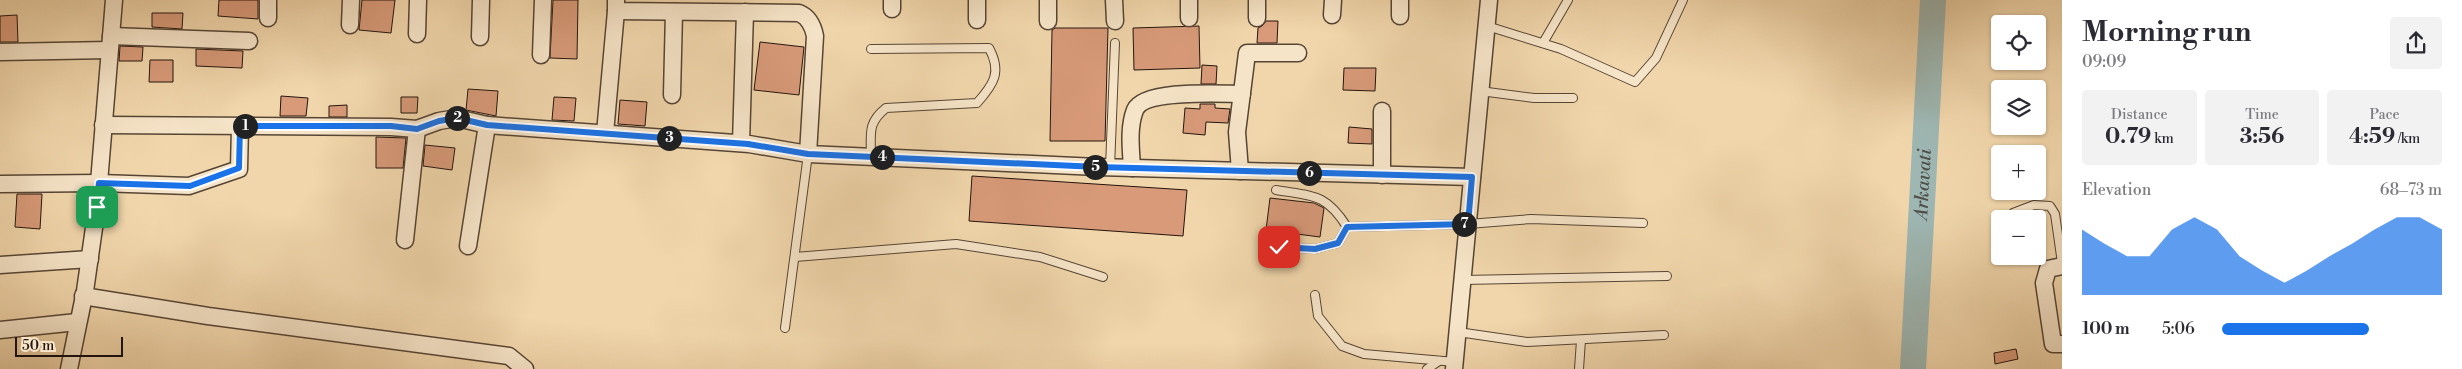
<!DOCTYPE html>
<html lang="en">
<head>
<meta charset="utf-8">
<style>
  :root { --surface:#fff; --page:#f2f2f3; --text:#2b2b33; --muted:#7c7c81; --accent:#1a73e8 }
  body { margin:0; font-family:"Libre Bodoni",serif; background:var(--page); color:var(--text); height:100vh; display:flex; flex-direction:column; font-size:19px; white-space:nowrap }
  * { box-sizing:border-box; margin:0 }
  p { font-size:16px; color:var(--muted) }
  .icon { flex:none; width:28px; height:28px; fill:none; stroke:currentColor; stroke-width:2; stroke-linecap:round; stroke-linejoin:round }
  .map { position:relative; flex:1; overflow:hidden }
  .drawer { display:flex; flex-direction:column; background:var(--surface); width:400px }
  .drawer>* { flex:none }
  .buttons { position:absolute; left:1991px; top:15px; display:grid; gap:10px }
  .buttons a { display:grid; place-items:center; width:55px; height:55px; border-radius:5px; background:var(--surface); box-shadow:0 1px 4px #0004; font-size:25px }
  .scale { position:absolute; left:15px; bottom:12px; width:108px; box-sizing:border-box; padding-left:5px; border:2px solid #23150e; border-top:0; font-size:14px; line-height:18px; white-space:nowrap; color:#23150e; -webkit-text-stroke:4px #f6e4c8; paint-order:stroke }
  .pin { position:absolute; display:grid; place-items:center; width:42px; height:42px; color:#fff; margin:-21px; border-radius:10px; box-shadow:0 2px 8px #0006 }
  .km { position:absolute; width:25px; height:25px; margin:-12px; border-radius:50%; background:#222; color:#fff; font-size:14px; line-height:25px; text-align:center }
  .round { display:grid; place-items:center; flex:none; width:52px; height:52px; border-radius:5px; background:var(--page) }
  .overview { display:flex; align-items:center; justify-content:space-between; height:85px; padding:0 20px }
  h1 { font-size:28px; font-weight:800; line-height:38px }
  .stats { display:grid; grid-template-columns:repeat(3,1fr); gap:8px; height:85px; padding:5px 20px }
  .stats div { display:grid; align-content:center; border-radius:5px; background:var(--page); text-align:center }
  .stats b { font-size:21px; font-weight:800 }
  .stats small { font-size:14px; font-weight:400 }
  .stats p { font-size:14px }
  .chart { height:140px; padding:10px 20px }
  .chart p { display:flex; justify-content:space-between }
  .chart svg { width:100%; height:90px; margin-top:5px; fill:var(--accent); opacity:.7 }
  ul { padding:0 20px; list-style:none; font-size:16px }
  li { display:grid; grid-template-columns:80px 60px 1fr; align-items:center; height:38px }
  li i { height:12px; border-radius:6px; background:var(--accent) }
  main { display:flex; flex:1; min-height:0 }
  .map>svg:first-child { display:block }
  .lines { fill:none; stroke-linecap:round; stroke-linejoin:round }
  .river { stroke:#9eb7b3; stroke-width:26 }
  .building { fill:#d89a79; stroke:#23150e }
  .lane-casing { stroke:#564535; stroke-width:10 }
  .street-casing { stroke:#564535; stroke-width:19 }
  .lane { stroke:#f6e4c8; stroke-width:8 }
  .street { stroke:#f6e4c8; stroke-width:16 }
  .route-casing { stroke:#fff; stroke-width:10 }
  .route { stroke:#1a73e8; stroke-width:6 }
  .labels { text-anchor:middle; dominant-baseline:central; stroke-width:4.5; stroke-linejoin:round; paint-order:stroke }
  .water-label { font-size:19px; font-style:italic; fill:#4e4e48; stroke:#f6e4c8 }
</style>
</head>
<body>
<main>
<div class="map">
<svg width="2062" height="369" viewBox="0 0 2062 369">
  <rect width="100%" height="100%" fill="#f1d6ab"/>
  <filter id="stains"><feTurbulence type="fractalNoise" baseFrequency=".004" numOctaves="4"/><feColorMatrix values="0 0 0 0 .2 0 0 0 0 .09 0 0 0 0 .02 0 0 0 .5 -.17"/></filter>
  <radialGradient id="worn" r=".72"><stop offset=".6" stop-color="#630" stop-opacity="0"/><stop offset="1" stop-color="#630" stop-opacity=".3"/></radialGradient>
  <g class="lines">
    <path class="river" id="s1" d="M1913,369L1933,0"/>
  </g>
  <g class="building">
    <path d="M219,0H258V19L218,16Z"/>
    <path d="M362,0H395L391,33L359,30Z"/>
    <path d="M553,0H578L577,59L550,58Z"/>
    <path d="M152,13H183L182,29L152,27Z"/>
    <path d="M17,15L18,42H0V16Z"/>
    <path d="M1266,21H1278L1277,43H1257L1258,28L1262,26Z"/>
    <path d="M1199,26L1200,68L1134,70L1133,28Z"/>
    <path d="M1055,28H1108L1105,141H1050L1052,30Z"/>
    <path d="M760,42L804,47L799,95L754,90Z"/>
    <path d="M120,46L143,47L142,61H119Z"/>
    <path d="M196,49L243,51L242,68L196,66Z"/>
    <path d="M150,60H173V82H149Z"/>
    <path d="M1202,65L1217,66L1216,84H1201Z"/>
    <path d="M1344,68H1376L1375,91L1343,90Z"/>
    <path d="M468,89L498,91L496,116L466,110Z"/>
    <path d="M281,96L308,98L306,116H280Z"/>
    <path d="M401,97H418L417,113H401Z"/>
    <path d="M554,97L576,98L574,121L552,120Z"/>
    <path d="M620,100L647,102L645,126L618,124Z"/>
    <path d="M1200,104H1215V108L1230,109L1228,123L1206,122L1205,135L1183,133L1185,108L1200,109Z"/>
    <path d="M347,105V117H329V106Z"/>
    <path d="M1349,127L1372,129V144L1348,143Z"/>
    <path d="M376,137L406,138L403,168H376Z"/>
    <path d="M425,145L455,148L452,170L423,166Z"/>
    <path d="M972,176L1187,190L1183,236L969,221Z"/>
    <path d="M17,194H42L40,229L15,227Z"/>
    <path d="M1270,198L1314,203L1324,208L1320,237L1266,230Z"/>
    <path d="M2016,349L2018,359L1995,364L1994,353Z"/>
  </g>
  <g class="lines">
    <g class="lane-casing">
      <g id="lane">
        <path d="M1487,26L1561,49L1635,82L1656,58L1683,0"/>
        <path d="M1543,43L1568,0"/>
        <path d="M871,49L989,48C1002,72 994,84 977,103L886,108C867,123 871,134 871,157"/>
        <path d="M1480,91L1534,98H1573"/>
        <path d="M1110,167L1115,43"/>
        <path d="M1276,190C1312,196 1326,193 1347,227L1338,243L1315,249L1279,247"/>
        <path d="M2010,219L2013,213L2034,205L2050,206L2055,214L2062,263"/>
        <path d="M1347,227L1468,224L1531,219L1643,223"/>
        <path d="M795,257L956,244L1040,257L1103,277"/>
        <path d="M1463,280L1667,276"/>
        <path d="M1315,295L1318,316L1342,346L1364,354L1455,362"/>
        <path d="M785,328L808,154"/>
        <path d="M1458,332L1527,342L1664,335"/>
        <path d="M1427,369L1439,361"/>
        <path d="M1579,369L1581,340"/>
      </g>
    </g>
    <g class="street-casing">
      <g id="street">
        <path d="M268,0V18"/>
        <path d="M616,0V11L799,13C809,17 813,26 815,36L808,154L1098,167L1472,177"/>
        <path d="M977,0V20"/>
        <path d="M1048,0V21"/>
        <path d="M1114,0L1115,21"/>
        <path d="M1189,0V18"/>
        <path d="M1257,0V18"/>
        <path d="M1400,0V16"/>
        <path d="M892,9V0"/>
        <path d="M1332,15L1333,0"/>
        <path d="M350,25L351,0"/>
        <path d="M417,34L418,0"/>
        <path d="M111,36L249,41"/>
        <path d="M480,37L481,0"/>
        <path d="M0,52L109,50"/>
        <path d="M541,55L543,0"/>
        <path d="M672,95L674,12"/>
        <path d="M103,125L391,127L417,129L439,121L457,118L487,125L749,144L808,154"/>
        <path d="M605,133L616,11"/>
        <path d="M741,143L745,12"/>
        <path d="M1132,168C1131,150 1128,128 1135,110C1144,89 1220,94 1242,94"/>
        <path d="M1240,171L1237,132L1247,53H1298"/>
        <path d="M1382,175V111"/>
        <path d="M0,184L99,183L189,186L239,169L240,126"/>
        <path d="M405,240L417,129"/>
        <path d="M468,246L487,125"/>
        <path d="M0,265L90,259"/>
        <path d="M2062,266L2048,269L2044,283L2053,344H2062"/>
        <path d="M83,296L208,316L509,356L525,369"/>
        <path d="M0,330L77,322"/>
        <path d="M69,369L85,291L97,207L114,0"/>
        <path d="M1454,369L1489,0"/>
      </g>
    </g>
    <use href="#lane" class="lane"/>
    <use href="#street" class="street"/>
  </g>
  <g class="lines">
    <g class="route-casing">
      <path id="route" d="M97,207L99,183L190,186L239,168L240,126H391L417,129L439,121L457,118L487,125L748,144L808,154L1098,167L1472,177L1468,224L1347,227L1338,243L1315,249L1279,247"/>
    </g>
    <use href="#route" class="route"/>
  </g>
  <g class="labels">
    <g class="water-label">
      <text stroke="none"><textPath href="#s1" startOffset="185">Arkavati</textPath></text>
    </g>
  </g>
  <rect width="100%" height="100%" filter="url(#stains)"/>
  <rect width="100%" height="100%" fill="url(#worn)"/>
</svg>
<div class="buttons">
<a><svg class="icon" aria-label="locate" viewBox="0 0 24 24"><circle cx="12" cy="12" r="6"/><path d="M12 2v4M12 18v4M2 12h4M18 12h4"/></svg></a>
<a><svg class="icon" aria-label="layers" viewBox="0 0 24 24"><path d="M12 4l9 5-9 5-9-5zM3 14l9 5 9-5"/></svg></a>
<a>+</a>
<a>−</a>
</div>
<div class="scale">50 m</div>
<div class="pin" style="left:97px;top:207px;background:#1e9e55"><svg class="icon" aria-label="arrive" viewBox="0 0 24 24"><path d="M6 21V4h12l-3 4 3 4H6"/></svg></div>
<div class="pin" style="left:1279px;top:247px;background:#d93025"><svg class="icon" aria-label="check" viewBox="0 0 24 24"><path d="M5 12l5 5 9-10"/></svg></div>
<b class="km" style="left:245px;top:126px">1</b>
<b class="km" style="left:457px;top:118px">2</b>
<b class="km" style="left:669px;top:138px">3</b>
<b class="km" style="left:882px;top:157px">4</b>
<b class="km" style="left:1095px;top:167px">5</b>
<b class="km" style="left:1309px;top:173px">6</b>
<b class="km" style="left:1464px;top:224px">7</b>
</div>
<section class="drawer">
<div class="overview"><div><h1>Morning run</h1><p>09:09</p></div><a class="round"><svg class="icon" aria-label="share" viewBox="0 0 24 24"><path d="M12 15V3M7 8l5-5 5 5M5 13v7h14v-7"/></svg></a></div>
<div class="stats">
<div><p>Distance</p><b>0.79<small> km</small></b></div>
<div><p>Time</p><b>3:56</b></div>
<div><p>Pace</p><b>4:59<small> /km</small></b></div>
</div>
<div class="chart"><p><span>Elevation</span>68–73 m</p>
<svg viewBox="0 0 160 44" preserveAspectRatio="none"><path d="M0 44V12L10 19L20 25L30 25L40 12L50 6L60 12L70 25L80 32L90 38L100 32L110 25L120 19L130 12L140 6L150 6L160 12V44z"/></svg>
</div>
<ul>
<li><b>100 m</b>5:06<i style="width:67%"></i></li>
</ul>
</section>
</main>
</body>
</html>
